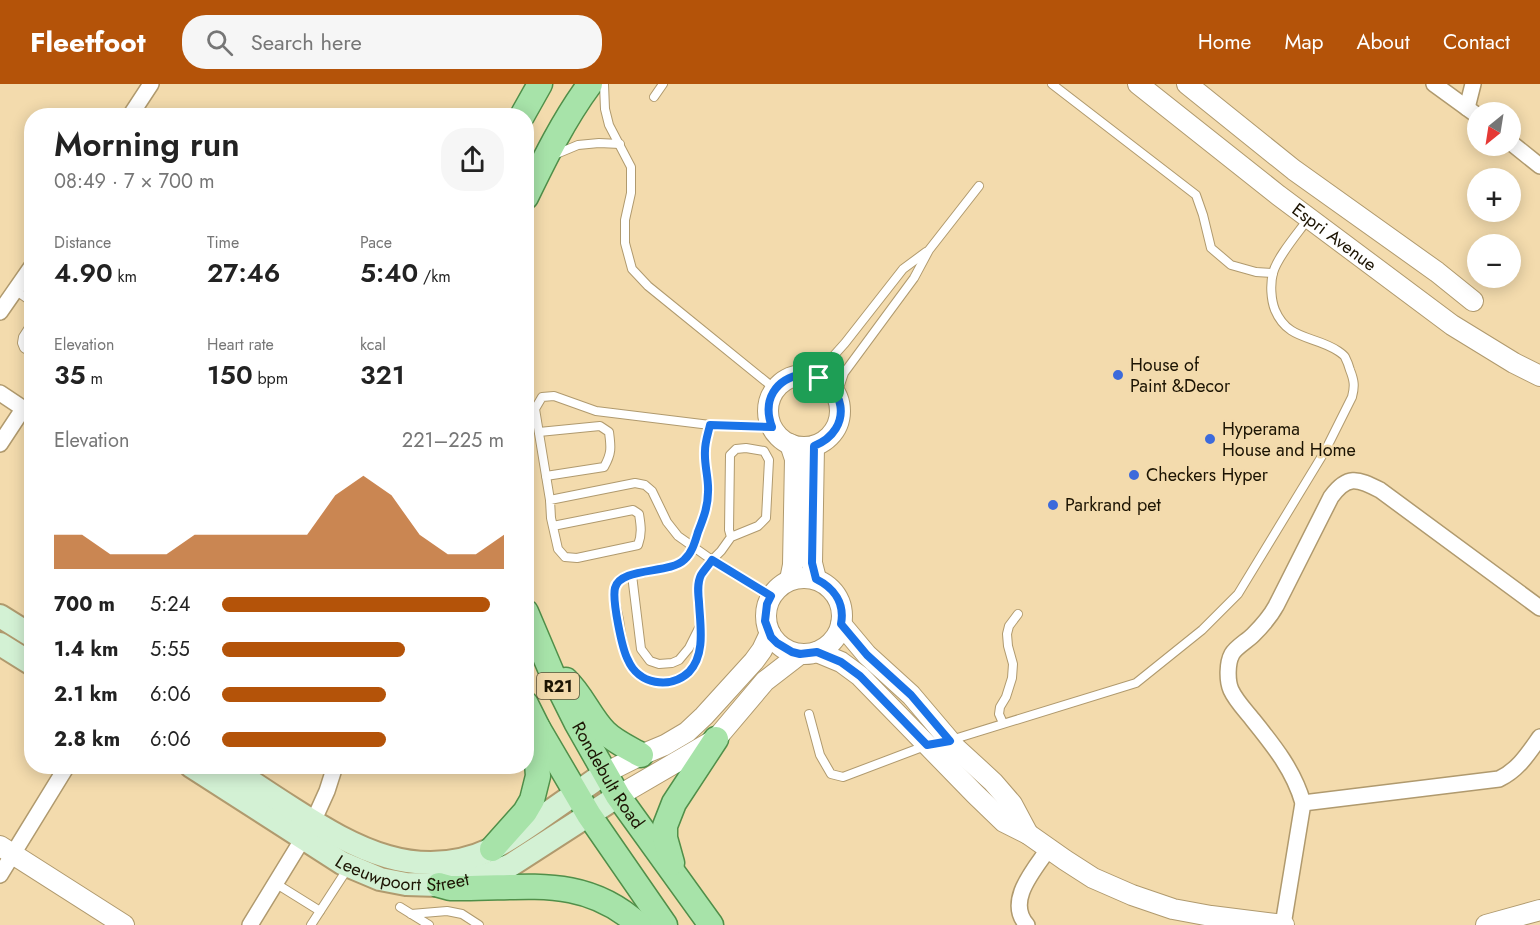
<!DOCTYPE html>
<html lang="en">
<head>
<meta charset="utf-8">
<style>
  :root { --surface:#fff; --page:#f6f6f6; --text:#222; --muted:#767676; --accent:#b45309 }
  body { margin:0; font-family:Jost,sans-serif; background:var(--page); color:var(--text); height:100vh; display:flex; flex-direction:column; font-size:22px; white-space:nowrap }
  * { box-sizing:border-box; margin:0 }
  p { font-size:20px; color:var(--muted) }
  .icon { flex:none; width:33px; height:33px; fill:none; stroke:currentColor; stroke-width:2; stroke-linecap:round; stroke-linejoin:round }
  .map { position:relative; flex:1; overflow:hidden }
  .drawer { position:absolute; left:24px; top:24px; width:510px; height:666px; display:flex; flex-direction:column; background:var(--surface); border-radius:24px; box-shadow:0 3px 15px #0003 }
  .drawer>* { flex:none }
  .needle { width:39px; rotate:210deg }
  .controls { position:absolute; left:1467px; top:18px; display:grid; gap:12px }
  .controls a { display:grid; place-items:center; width:54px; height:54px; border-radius:50%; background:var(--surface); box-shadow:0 3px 15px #0003; font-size:30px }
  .pin { position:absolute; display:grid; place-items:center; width:51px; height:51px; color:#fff; margin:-26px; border-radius:12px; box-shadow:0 3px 9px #0006 }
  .round { display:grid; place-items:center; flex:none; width:63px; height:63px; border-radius:24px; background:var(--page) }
  .summary { display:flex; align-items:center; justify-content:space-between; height:102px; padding:0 30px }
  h1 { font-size:33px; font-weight:600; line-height:45px }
  .figures { display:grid; grid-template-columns:repeat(3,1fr); gap:9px; height:102px; padding:6px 30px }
  .figures div { display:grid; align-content:center }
  .figures b { font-size:26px; font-weight:600 }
  .figures small { font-size:16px; font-weight:400 }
  .figures p { font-size:16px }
  .chart { height:168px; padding:12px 30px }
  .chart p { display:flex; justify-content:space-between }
  .chart svg { width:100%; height:108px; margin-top:6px; fill:var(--accent); opacity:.7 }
  ul { padding:0 30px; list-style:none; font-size:20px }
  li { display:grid; grid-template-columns:96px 72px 1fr; align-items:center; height:45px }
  li i { height:15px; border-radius:8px; background:var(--accent) }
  header { display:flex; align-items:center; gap:36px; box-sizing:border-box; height:84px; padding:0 30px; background:var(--accent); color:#fff }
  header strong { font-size:28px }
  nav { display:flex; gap:33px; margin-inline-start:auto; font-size:21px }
  .search { width:420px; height:54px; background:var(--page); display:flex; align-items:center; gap:15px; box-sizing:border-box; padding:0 21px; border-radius:24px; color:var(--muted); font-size:22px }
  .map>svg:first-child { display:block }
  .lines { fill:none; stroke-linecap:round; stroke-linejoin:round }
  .service-casing { stroke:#b09a6e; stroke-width:10 }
  .minor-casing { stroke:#b09a6e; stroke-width:18 }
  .tertiary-casing { stroke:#b09a6e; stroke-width:22 }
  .secondary-casing { stroke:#b09a6e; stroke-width:26 }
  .primary-casing { stroke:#508f49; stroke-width:27 }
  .service { stroke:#fff; stroke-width:8 }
  .minor { stroke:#fff; stroke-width:15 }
  .tertiary { stroke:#fff; stroke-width:20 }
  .secondary { stroke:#d3f1d4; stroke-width:22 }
  .primary { stroke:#a7e3a9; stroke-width:24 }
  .route-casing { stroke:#fff; stroke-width:12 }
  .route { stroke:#1a73e8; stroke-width:8 }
  .poi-dot { fill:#3c6adb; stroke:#f3dbad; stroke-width:2 }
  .labels { text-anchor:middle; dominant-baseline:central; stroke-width:5; stroke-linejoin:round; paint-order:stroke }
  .shield { fill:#f3dbad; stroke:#5c5036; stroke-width:1.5 }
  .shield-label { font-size:16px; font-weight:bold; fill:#1c1403 }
  .street-label { font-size:18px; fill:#1c1403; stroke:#f3dbad }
  .poi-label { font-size:18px; fill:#1c1403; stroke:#f3dbad; text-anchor:start }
</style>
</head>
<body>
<header>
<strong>Fleetfoot</strong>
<div class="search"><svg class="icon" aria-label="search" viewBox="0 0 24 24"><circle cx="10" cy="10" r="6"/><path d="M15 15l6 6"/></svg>Search here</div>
<nav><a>Home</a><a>Map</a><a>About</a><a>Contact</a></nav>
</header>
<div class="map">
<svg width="1540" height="841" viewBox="0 0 1540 841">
  <rect width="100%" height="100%" fill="#f3dbad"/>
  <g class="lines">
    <g class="service-casing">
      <g id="service">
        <path d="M604,0L605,25L609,41L631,83V109L625,136V159L632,185L648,202L775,305"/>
        <path d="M1052,0L1196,111L1203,131L1211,164L1231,181L1256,188L1273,189"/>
        <path d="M654,13L663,0"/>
        <path d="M554,71L578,61L599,59L620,60"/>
        <path d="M15,206L32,218"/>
        <path d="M32,239L23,253L22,259L24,264L32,269"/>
        <path d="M811,291L828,278L845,259L903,185L926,168"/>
        <path d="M837,310L844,289L914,194L929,166L979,102"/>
        <path d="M23,325L32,312"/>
        <path d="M539,348L600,342L609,348C611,363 612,369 604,383L546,392"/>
        <path d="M550,416L535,325L542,313L554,312L596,327L710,341L772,343"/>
        <path d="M553,442L633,426L639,430C641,442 642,450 638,461L577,474L565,473L558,465L551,434L550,416L635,399L645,401L652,407L667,438L678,452L712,476C709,481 704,486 701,491C697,499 698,509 699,518C700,540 706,571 689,588C670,606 638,600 628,576C622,564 621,549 619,536C617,526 613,514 615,504C620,484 670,490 684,476C692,469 695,458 698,448C703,435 708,423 708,408C709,395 704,381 705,367C705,358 708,350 710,341"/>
        <path d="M731,453L729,446L730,371L736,365L746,364L764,367L769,376L766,434L758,442L731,453L721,467L712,476L771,512"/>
        <path d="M632,491L641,565L650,577L659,580L672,579L679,576L689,564L699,544"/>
        <path d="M809,630L820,671L831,690L843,693L925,662"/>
        <path d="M1003,639L999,630L1000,623L1006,613L1012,594L1013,580L1008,562L1007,550L1009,542L1018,530"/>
        <path d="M951,656L1136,599L1202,546L1238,510L1325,367L1352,313C1355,302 1354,296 1350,286C1349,282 1347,277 1345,273C1344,271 1341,269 1338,267C1314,251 1288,257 1275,226C1271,216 1270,200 1273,189C1277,173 1298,149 1308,135"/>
        <path d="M275,799L320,827"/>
        <path d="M400,823L429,841"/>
        <path d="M411,830L447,827L462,830L479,841"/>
        <path d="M311,841L348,784"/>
      </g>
    </g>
    <g class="minor-casing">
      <g id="minor">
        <path d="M1434,0L1478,32"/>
        <path d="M1467,24L1473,0"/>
        <path d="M130,32L151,0"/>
        <path d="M1510,58L1540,82"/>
        <path d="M0,228L32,182"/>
        <path d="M0,309L30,329"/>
        <path d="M0,360L23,325"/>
        <path d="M1303,719L1499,695C1518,686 1528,670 1540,653"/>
        <path d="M0,791L67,682"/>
        <path d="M250,841L313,738L327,707L335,682"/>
        <path d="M1027,841C1005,817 1035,785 1049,764"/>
        <path d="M1283,841L1303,719C1294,687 1274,662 1253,636C1246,627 1236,617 1231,606C1227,597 1227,579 1232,570C1236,563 1247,557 1253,551C1262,542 1270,533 1276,522L1331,413C1347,391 1357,394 1380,406L1540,524"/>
      </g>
    </g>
    <g class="tertiary-casing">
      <g id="tertiary">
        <path id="s1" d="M1138,0L1278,111L1452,241L1514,279L1540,292"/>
        <path d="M1187,0L1294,86L1437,188L1473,217"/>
        <circle cx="804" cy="327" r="36"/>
        <path d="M790,360L795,375L793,481L790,496"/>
        <path d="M814,362L812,479L816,495"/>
        <circle cx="804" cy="532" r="38"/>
        <path d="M841,540L867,571L911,611L956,664L993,698L1012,720L1028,750"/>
        <path d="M817,568L841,578L860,592L975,710L1004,738L1028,750L1065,776L1093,794L1132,811L1173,825L1211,832L1284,841"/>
        <path d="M605,689L641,671L665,661L687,648L704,632L754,577L762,566L770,549"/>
        <path d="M618,712L716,655L765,597L800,570"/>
        <path d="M0,762L124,841"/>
        <path d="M1486,841L1540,826"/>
      </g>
    </g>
    <g class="secondary-casing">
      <g id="secondary">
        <path d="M0,532L32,552"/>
        <path d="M0,560L32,580"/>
        <path id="s2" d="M191,682L342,779L380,795L406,800L439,801L473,794L491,789L511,781L618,712"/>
        <path d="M228,682C250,697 271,711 293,725C354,764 418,800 492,765C509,756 526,744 542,733C563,718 584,704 605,689"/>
      </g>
    </g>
    <g class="primary-casing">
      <g id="primary">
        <path d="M522,32L540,0"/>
        <path d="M526,113C545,74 564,35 590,0"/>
        <path id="s3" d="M526,528L554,594L576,638L618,712L711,841"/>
        <path d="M566,596C582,611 590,633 605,648C615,658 629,664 641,671"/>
        <path d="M526,620L538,644L589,731L665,841"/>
        <path d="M492,765L525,728L532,716L538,692L536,665L538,644"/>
        <path d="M672,779L665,754V742L674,719L716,655"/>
        <path d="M439,801L450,804H458C526,805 583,790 639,841"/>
      </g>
    </g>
    <use href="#service" class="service"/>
    <use href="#minor" class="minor"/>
    <use href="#tertiary" class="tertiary"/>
    <use href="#secondary" class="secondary"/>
    <use href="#primary" class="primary"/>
  </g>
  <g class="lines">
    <g class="route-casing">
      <path id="route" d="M803,290C847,295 855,346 814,362L812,479L816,495C834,504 845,519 841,540L867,571L911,611L950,657L927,661L860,592L841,578L817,568L800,570L792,568L777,559L771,553L765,537L767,520L771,512L712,476C709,481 704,486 701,491C697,499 698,509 699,518C700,541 706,570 689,588C670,606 638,600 628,576C622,565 612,516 615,504C620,483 670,490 684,476C692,469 695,458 698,448C703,435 708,423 708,408C709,395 704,381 705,367C705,358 708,350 710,341L772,343C762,316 775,295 803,290Z"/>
    </g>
    <use href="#route" class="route"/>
  </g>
  <g class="poi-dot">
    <circle cx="1118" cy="291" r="6"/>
    <circle cx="1210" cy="355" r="6"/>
    <circle cx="1134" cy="391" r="6"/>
    <circle cx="1053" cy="421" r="6"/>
  </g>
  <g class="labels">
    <rect class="shield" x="537" y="589" width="42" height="26" rx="4.5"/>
    <g class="shield-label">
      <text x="558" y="602">R21</text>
    </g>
    <g class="street-label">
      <text stroke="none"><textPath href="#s1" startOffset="249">Espri Avenue</textPath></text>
      <text stroke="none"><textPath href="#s3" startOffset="183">Rondebult Road</textPath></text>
      <text stroke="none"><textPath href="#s2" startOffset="242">Leeuwpoort Street</textPath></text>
    </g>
    <g class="poi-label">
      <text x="1130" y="281">House of<tspan x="1130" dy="21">Paint &amp;Decor</tspan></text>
      <text x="1222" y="345">Hyperama<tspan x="1222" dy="21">House and Home</tspan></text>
      <text x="1146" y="391">Checkers Hyper</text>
      <text x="1065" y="421">Parkrand pet</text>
    </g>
  </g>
</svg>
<div class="controls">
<a><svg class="needle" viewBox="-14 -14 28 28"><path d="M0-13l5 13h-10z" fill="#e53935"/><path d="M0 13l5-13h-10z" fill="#767676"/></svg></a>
<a>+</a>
<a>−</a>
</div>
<div class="pin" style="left:819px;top:294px;background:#1e9e55"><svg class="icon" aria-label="arrive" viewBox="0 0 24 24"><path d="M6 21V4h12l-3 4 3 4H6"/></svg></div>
<section class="drawer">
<div class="summary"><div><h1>Morning run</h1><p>08:49 · 7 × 700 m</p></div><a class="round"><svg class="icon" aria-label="share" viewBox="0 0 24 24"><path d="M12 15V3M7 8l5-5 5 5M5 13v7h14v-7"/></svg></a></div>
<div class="figures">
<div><p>Distance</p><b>4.90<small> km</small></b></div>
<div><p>Time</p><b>27:46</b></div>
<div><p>Pace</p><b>5:40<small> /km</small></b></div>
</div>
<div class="figures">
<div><p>Elevation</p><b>35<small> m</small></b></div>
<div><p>Heart rate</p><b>150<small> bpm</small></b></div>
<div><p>kcal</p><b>321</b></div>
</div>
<div class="chart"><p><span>Elevation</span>221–225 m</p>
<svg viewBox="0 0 160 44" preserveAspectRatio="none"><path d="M0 44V30L10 30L20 38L30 38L40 38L50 30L60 30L70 30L80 30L90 30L100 14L110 6L120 14L130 30L140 38L150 38L160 30V44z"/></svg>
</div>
<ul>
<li><b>700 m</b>5:24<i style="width:95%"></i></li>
<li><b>1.4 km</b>5:55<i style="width:65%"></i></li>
<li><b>2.1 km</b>6:06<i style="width:58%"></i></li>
<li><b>2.8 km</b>6:06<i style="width:58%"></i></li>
</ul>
</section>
</div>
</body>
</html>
